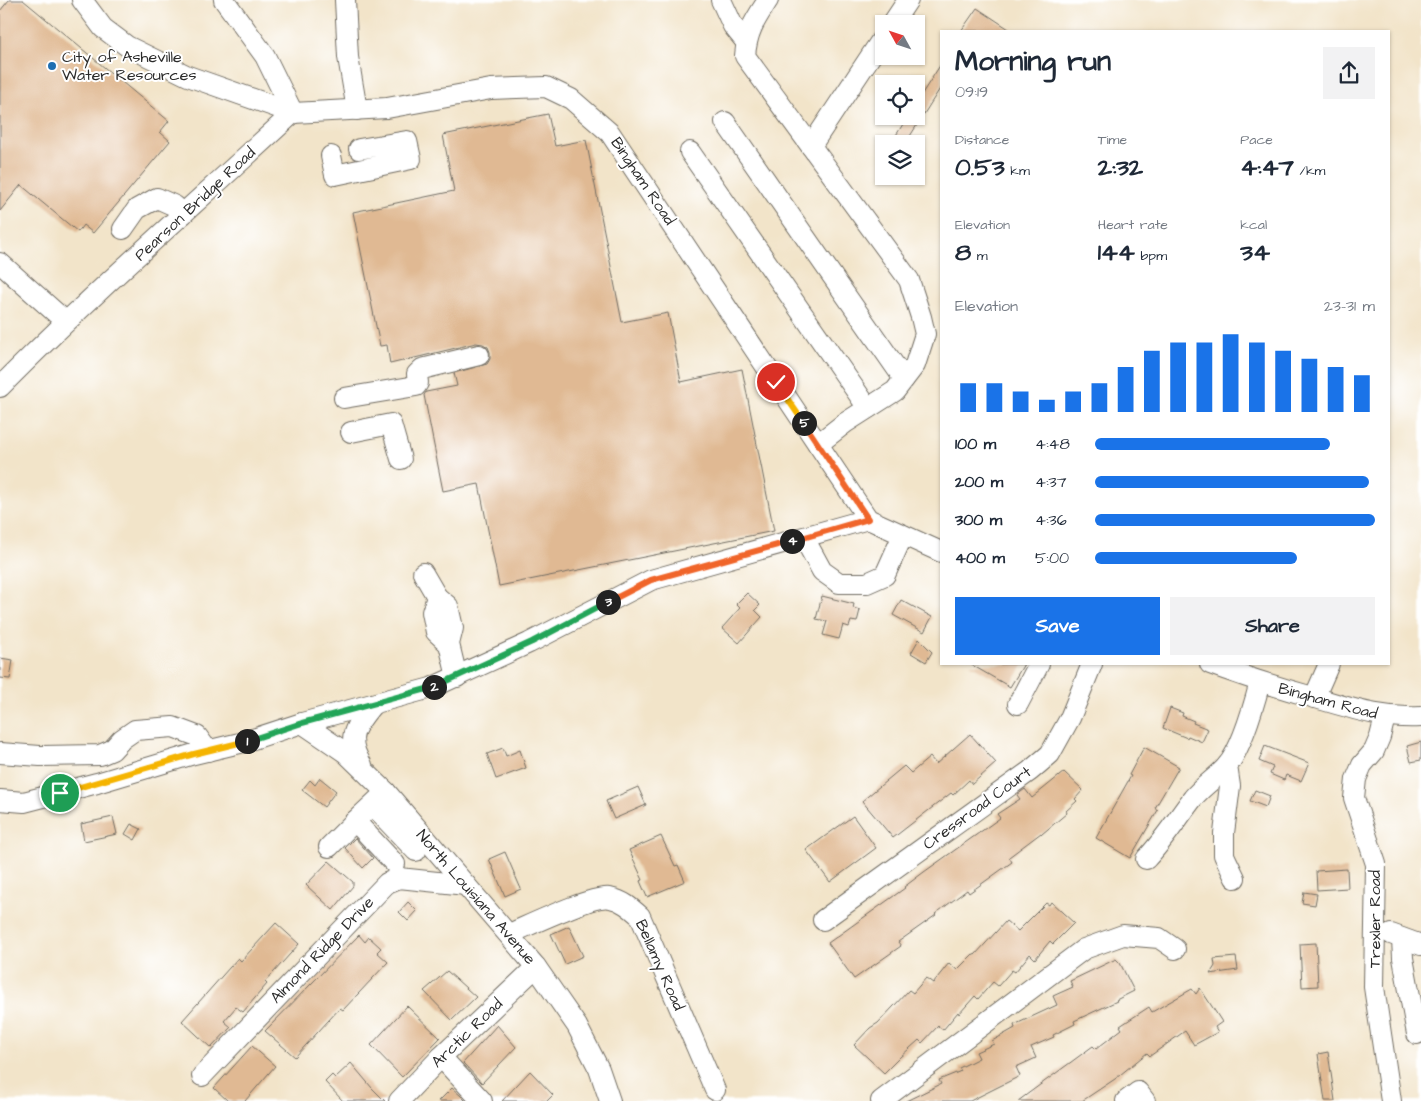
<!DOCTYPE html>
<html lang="en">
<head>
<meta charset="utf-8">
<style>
  :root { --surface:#fff; --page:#f2f2f3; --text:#1f2937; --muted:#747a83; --accent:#1a73e8 }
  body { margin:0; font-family:"Architects Daughter",sans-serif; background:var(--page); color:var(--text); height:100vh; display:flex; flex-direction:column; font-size:19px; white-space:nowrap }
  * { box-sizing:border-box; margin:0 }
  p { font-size:16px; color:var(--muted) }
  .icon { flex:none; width:28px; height:28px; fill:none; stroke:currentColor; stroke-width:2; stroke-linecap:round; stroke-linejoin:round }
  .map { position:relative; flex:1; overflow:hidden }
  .details { position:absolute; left:940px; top:30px; width:450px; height:635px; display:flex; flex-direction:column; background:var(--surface); border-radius:0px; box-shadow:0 1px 4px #0004 }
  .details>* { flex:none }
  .needle { width:32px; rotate:310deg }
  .buttons { position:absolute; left:875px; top:15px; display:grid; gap:10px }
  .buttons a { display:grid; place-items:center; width:50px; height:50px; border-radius:0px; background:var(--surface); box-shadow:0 1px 4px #0004; font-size:25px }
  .pin { position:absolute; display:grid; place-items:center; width:42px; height:42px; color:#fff; margin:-21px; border:2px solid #fff; border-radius:50%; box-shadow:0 1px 5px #0007 }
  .km { position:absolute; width:25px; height:25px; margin:-12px; border-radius:50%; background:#222; color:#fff; font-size:14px; line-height:25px; text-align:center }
  .round { display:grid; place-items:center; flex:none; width:52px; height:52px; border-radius:0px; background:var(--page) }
  .headline { display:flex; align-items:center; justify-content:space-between; height:85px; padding:0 15px }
  h1 { font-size:28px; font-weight:700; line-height:38px }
  .stats { display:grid; grid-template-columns:repeat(3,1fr); gap:8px; height:85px; padding:5px 15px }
  .stats div { display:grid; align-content:center }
  .stats b { font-size:25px; font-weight:700 }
  .stats small { font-size:14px; font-weight:400 }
  .stats p { font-size:14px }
  .chart { height:140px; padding:10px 15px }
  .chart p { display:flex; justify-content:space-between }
  .chart svg { width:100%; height:90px; margin-top:5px; stroke:var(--accent); stroke-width:6 }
  .cta { display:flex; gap:10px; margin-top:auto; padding:10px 15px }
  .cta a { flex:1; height:58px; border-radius:0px; background:var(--accent); color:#fff; font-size:20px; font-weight:700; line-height:58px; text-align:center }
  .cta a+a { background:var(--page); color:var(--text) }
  ul { padding:0 15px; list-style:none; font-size:16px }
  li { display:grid; grid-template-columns:80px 60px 1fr; align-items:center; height:38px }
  li i { height:12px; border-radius:6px; background:var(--accent) }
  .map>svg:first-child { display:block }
  .building { fill:#e0b993 }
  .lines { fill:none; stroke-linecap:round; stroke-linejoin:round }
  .minor-casing { stroke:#716c62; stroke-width:22 }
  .minor { stroke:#fff; stroke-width:20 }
  .split-1-casing { stroke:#fff; stroke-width:10 }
  .split-2-casing { stroke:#fff; stroke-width:10 }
  .split-3-casing { stroke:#fff; stroke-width:10 }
  .split-4-casing { stroke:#fff; stroke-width:10 }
  .split-5-casing { stroke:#fff; stroke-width:10 }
  .split-6-casing { stroke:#fff; stroke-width:10 }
  .split-1 { stroke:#f5b400; stroke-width:6 }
  .split-2 { stroke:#22a559; stroke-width:6 }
  .split-3 { stroke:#22a559; stroke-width:6 }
  .split-4 { stroke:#f0652b; stroke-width:6 }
  .split-5 { stroke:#f0652b; stroke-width:6 }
  .split-6 { stroke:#f5b400; stroke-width:6 }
  .poi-dot { fill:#1f6fb2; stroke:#fff; stroke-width:2 }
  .labels { text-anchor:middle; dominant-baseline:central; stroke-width:4; stroke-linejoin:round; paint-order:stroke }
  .poi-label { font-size:16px; fill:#2b2b2b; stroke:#fff; text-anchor:start }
  .street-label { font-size:16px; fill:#2b2b2b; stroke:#fff }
</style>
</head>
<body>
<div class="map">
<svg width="1421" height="1101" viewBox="0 0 1421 1101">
  <rect width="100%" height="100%" fill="#fff"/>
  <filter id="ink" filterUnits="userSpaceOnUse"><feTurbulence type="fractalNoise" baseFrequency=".02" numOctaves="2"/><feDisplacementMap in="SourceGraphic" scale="10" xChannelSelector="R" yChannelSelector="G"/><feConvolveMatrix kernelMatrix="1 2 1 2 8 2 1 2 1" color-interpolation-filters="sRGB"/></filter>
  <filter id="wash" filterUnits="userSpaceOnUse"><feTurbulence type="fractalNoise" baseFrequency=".0096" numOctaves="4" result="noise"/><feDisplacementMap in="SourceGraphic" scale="20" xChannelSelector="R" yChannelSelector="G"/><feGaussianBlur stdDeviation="1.12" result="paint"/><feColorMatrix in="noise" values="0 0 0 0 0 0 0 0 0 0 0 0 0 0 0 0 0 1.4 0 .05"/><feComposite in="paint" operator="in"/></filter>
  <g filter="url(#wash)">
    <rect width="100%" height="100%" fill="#f2e4c9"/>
    <g id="blocks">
      <g class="building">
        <path d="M9,0H23L169,121L160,132L170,141L93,233L83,225L78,232L21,185L0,211V11Z"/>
        <path d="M977,8L1012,31H961Z"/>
        <path d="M941,64V87L905,144L895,137L908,116H916V103Z"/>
        <path d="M548,114L555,146L586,140L622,322L668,313L681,382L742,369L774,531L499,586L479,484L443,491L424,395L426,392L457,386L454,373L487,364L490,359V352L488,347L483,344L476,343L390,364L387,345L380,346L353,212L454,191L443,135Z"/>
        <path d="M747,593L760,605L755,610L762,617L739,643L722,628L740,608L736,604Z"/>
        <path d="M822,596L854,604L853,608L860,610L857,622L851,621L849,627L843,625L839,639L823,635L827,621L816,619Z"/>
        <path d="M901,600L932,617L924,632L893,615Z"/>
        <path d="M919,639L932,652L926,662L911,653Z"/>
        <path d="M0,658L13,660L10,679L0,678Z"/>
        <path d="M970,664H1024L1010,687Z"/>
        <path d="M1170,708L1183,713L1182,716L1194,721L1193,723L1208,729L1202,742L1188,736L1187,738L1163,728Z"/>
        <path d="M970,734L996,763L972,784L969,780L953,795L951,793L893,838L862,801L904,766L911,773L930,757L936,764Z"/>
        <path d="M1421,742V760L1411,762L1407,746Z"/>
        <path d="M1265,746L1309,763L1301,781L1286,775L1284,780L1270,774L1273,767L1259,761Z"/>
        <path d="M1144,747L1179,767L1155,808L1158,810L1130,858L1096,838L1131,776L1129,775Z"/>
        <path d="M503,748L506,756L520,750L526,768L496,779L487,754Z"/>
        <path d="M1064,772L1083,790L1075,799L1077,801L1066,811L1067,813L1042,834L1041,833L1009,857L1012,862L969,893L967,890L935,914L936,915L898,942L901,946L854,979L828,943L905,888L904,887L924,872L1000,818L997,814L1020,799L1017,795L1025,789L1032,798Z"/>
        <path d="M320,778L336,791L324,807L302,790L310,780L315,785Z"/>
        <path d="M638,787L646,805L614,819L606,801Z"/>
        <path d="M1255,790L1270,796L1266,807L1250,801Z"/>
        <path d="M853,816L876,848L830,882L806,850Z"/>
        <path d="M113,817L117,834L84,841L81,824Z"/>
        <path d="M131,824L141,829L135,840L125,834Z"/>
        <path d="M661,836L675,866L678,865L685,881L647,897L640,881L643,880L629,850Z"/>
        <path d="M355,838L373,858L363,868L345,848Z"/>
        <path d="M505,852L521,889L505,896L489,859Z"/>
        <path d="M329,861L353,882V886L333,910L306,885Z"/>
        <path d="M1347,869L1348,888L1317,890L1316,871Z"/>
        <path d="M1304,892L1317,894L1315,905L1302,903Z"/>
        <path d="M408,902L417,911L408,921L399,912Z"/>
        <path d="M1051,902L1074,923L1053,944L1050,941L1035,959L1030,954L1015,972L1012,970L998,986L993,982L978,999L975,996L959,1014L958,1012L943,1030L938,1026L922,1043L919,1040L900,1057L884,1073L854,1045L870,1028L878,1023L909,990L913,993L926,978L933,983L949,963L957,970L973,954L975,955L1006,921L1018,931L1046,903L1049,905Z"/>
        <path d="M276,923L299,944L265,982L267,984L243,1012L236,1007L224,1021L231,1027L211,1048L182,1021L238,958L241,961Z"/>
        <path d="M569,926L583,956L565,964L551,934Z"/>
        <path d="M359,935L365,942L369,937L381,948L377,952L388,962L343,1010L340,1008L295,1057L265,1031Z"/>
        <path d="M1316,943L1318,986L1302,987L1300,944Z"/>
        <path d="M1236,957L1238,970L1210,974L1215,966L1214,959Z"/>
        <path d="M1116,959L1120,963L1134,991L1116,1000L1117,1001L1074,1021L1075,1024L1053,1035L1054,1037L1031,1047L1036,1058L1016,1067L1020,1076L970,1101H906L941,1084L939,1080L961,1071L959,1068L979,1058L976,1052L994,1044L992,1041L1015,1028L1014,1025L1057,1005L1053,996L1073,987L1070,981Z"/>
        <path d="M447,971L476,997L452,1020L424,991Z"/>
        <path d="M1200,988L1222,1022L1215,1027L1218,1032L1194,1045L1185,1031L1150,1056L1147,1053L1115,1079L1082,1101H1018L1093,1046L1096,1049L1122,1029L1120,1026L1149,1007L1152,1012L1192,989L1196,994Z"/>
        <path d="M407,1006L440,1038L402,1077L371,1045Z"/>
        <path d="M497,1025L516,1047L482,1083L463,1063Z"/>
        <path d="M252,1046L275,1066L245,1101H228L214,1088Z"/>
        <path d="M1328,1052L1335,1101H1325L1318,1054Z"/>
        <path d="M351,1063L372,1088L385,1101H343L325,1082L332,1075L335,1078Z"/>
        <path d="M530,1071L553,1095L547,1101H502Z"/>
        <path d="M452,1088L461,1096L466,1101H439Z"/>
      </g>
    </g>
  </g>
  <g filter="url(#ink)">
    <use href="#blocks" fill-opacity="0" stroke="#716c62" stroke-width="1"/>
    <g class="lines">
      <g class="minor-casing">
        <g id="minor">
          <path d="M82,0L103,28L127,46L188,76L293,113L387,108L491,89L546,87L571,99L610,133L868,519L941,552"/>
          <path d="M224,0L265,56L293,113"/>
          <path d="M345,0L348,57L357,110"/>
          <path d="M721,0L733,26L746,42"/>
          <path d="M768,0C755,20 747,31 745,56L909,280L921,317L925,334L915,365L895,391L845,423L818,444"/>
          <path d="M892,24L908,0"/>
          <path d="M725,122L904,379"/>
          <path d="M811,146L884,36"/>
          <path d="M690,152L868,408"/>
          <path d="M331,156L335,175L411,159L407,141L359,149"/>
          <path d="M123,229L137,209L157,198L175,206L183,214"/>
          <path d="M0,263L65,321"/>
          <path d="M0,387C94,292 195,204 293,113"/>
          <path d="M344,398L416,386L418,383L417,374L422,369L479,355"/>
          <path d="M351,432L391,424L401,459"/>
          <path d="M804,538L822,571L839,583H867L885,575L903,535"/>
          <path d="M423,573L437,597"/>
          <path d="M449,644L436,632L432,612L437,597L448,606L453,628L449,644L457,677"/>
          <path d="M1210,664C1245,677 1280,688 1316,698C1354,709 1381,719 1421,717"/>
          <path d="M1314,698L1329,664"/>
          <path d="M1018,704L1039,664"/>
          <path d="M1385,717L1380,737L1374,751L1362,765L1356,779L1354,798L1376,864L1374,987L1391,1101"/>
          <path d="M302,723L346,753L386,792L536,967L577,1026L599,1069L610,1101"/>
          <path d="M0,753L40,756L100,755L112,750L122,739L135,730L173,727L197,736L208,751"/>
          <path d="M362,765C345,738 354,727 373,704"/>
          <path d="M1227,766L1230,786L1224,833V855L1235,878"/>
          <path d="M386,792L355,821L395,864"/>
          <path d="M0,800L24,802L97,783L194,754L244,742L302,723L431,688L529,643L651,580L868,519"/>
          <path d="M373,806L416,851"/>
          <path d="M329,847L355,821"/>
          <path d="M1146,859C1164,840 1177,819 1193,798C1203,786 1216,778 1226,767C1242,749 1254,705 1260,682"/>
          <path d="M823,920L1030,771L1050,754L1070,718L1092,664"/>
          <path d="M509,934C528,926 594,894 610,898C622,900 631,908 640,916L715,1090"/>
          <path d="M1391,934L1421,945"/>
          <path d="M1402,939L1403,958L1417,1034"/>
          <path d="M441,1057L482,1101"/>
          <path d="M202,1076L387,883L399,878L466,885"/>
          <path d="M399,1101L441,1057L536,967"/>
          <path d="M881,1101L1084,949L1123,935L1159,938L1175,949"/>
          <path d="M1126,1101L1138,1092L1145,1101"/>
        </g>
      </g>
      <use href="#minor" class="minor"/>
    </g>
  </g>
  <g class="lines" filter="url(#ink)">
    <g class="split-1-casing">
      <path id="split-1" d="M60,793L194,754L247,741"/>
    </g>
    <g class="split-2-casing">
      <path id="split-2" d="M247,741L302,723L434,687"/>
    </g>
    <g class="split-3-casing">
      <path id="split-3" d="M434,687L532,642L608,602"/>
    </g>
    <g class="split-4-casing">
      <path id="split-4" d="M608,602L651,580L792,541"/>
    </g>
    <g class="split-5-casing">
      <path id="split-5" d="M792,541L868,519L804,423"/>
    </g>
    <g class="split-6-casing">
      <path id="split-6" d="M776,382L804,423"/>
    </g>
    <use href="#split-1" class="split-1"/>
    <use href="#split-2" class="split-2"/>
    <use href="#split-3" class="split-3"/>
    <use href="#split-4" class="split-4"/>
    <use href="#split-5" class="split-5"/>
    <use href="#split-6" class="split-6"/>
  </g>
  <circle class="poi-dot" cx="52" cy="66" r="5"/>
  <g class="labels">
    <g class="poi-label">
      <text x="62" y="57">City of Asheville<tspan x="62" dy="18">Water Resources</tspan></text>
    </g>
    <g class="street-label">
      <text transform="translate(643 181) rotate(56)">Bingham Road</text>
      <text transform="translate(195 204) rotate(-43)">Pearson Bridge Road</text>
      <text transform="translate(1328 701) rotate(15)">Bingham Road</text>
      <text transform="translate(977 808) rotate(-36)">Cressroad Court</text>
      <text transform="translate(476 897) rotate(49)">North Louisiana Avenue</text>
      <text transform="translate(1375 919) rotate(-90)">Trexler Road</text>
      <text transform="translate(322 950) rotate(-46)">Almond Ridge Drive</text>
      <text transform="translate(660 965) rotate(66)">Bellamy Road</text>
      <text transform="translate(467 1033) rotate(-44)">Arctic Road</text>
    </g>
  </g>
</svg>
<div class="buttons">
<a><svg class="needle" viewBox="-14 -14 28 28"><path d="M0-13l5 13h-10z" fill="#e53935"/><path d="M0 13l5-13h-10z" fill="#747a83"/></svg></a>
<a><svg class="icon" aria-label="locate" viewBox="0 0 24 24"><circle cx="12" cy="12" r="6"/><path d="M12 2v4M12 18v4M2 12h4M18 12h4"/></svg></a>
<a><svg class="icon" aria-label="layers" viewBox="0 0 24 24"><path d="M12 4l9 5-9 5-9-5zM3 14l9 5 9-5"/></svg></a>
</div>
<div class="pin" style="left:60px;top:793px;background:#1e9e55"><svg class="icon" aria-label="arrive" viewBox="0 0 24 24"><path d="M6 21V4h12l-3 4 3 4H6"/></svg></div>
<div class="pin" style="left:776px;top:382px;background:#d93025"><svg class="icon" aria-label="check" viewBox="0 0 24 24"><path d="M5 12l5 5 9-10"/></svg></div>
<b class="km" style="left:247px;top:741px">1</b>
<b class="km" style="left:434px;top:687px">2</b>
<b class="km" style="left:608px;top:602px">3</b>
<b class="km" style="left:792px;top:541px">4</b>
<b class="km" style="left:804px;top:423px">5</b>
<section class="details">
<div class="headline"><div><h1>Morning run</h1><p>09:19</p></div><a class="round"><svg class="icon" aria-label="share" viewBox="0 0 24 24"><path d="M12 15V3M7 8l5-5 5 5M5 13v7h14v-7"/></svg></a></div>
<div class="stats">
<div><p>Distance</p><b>0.53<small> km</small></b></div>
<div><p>Time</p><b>2:32</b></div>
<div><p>Pace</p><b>4:47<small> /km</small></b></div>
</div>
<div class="stats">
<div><p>Elevation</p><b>8<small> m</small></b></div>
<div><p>Heart rate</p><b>144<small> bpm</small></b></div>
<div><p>kcal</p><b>34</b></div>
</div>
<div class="chart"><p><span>Elevation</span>23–31 m</p>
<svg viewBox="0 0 160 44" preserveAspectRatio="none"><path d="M5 44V30M15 44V30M25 44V34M35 44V38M45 44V34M55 44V30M65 44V22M75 44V14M85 44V10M95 44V10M105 44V6M115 44V10M125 44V14M135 44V18M145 44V22M155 44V26"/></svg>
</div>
<ul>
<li><b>100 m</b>4:48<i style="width:84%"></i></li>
<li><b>200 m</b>4:37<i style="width:98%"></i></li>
<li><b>300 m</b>4:36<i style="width:100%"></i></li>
<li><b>400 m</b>5:00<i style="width:72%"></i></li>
</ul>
<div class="cta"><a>Save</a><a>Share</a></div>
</section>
</div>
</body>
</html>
